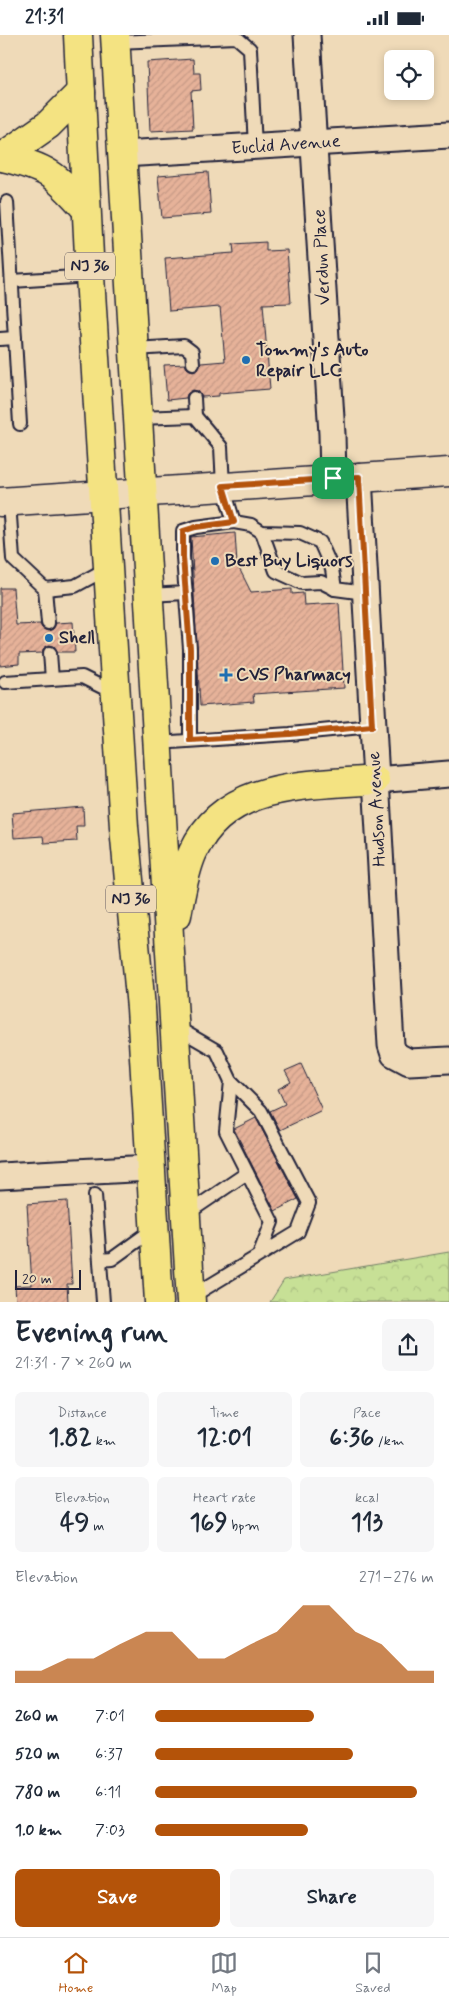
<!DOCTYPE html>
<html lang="en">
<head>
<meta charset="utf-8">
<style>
  :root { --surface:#fff; --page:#f6f6f7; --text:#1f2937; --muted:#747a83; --line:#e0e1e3; --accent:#b45309 }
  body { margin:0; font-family:Mynerve,sans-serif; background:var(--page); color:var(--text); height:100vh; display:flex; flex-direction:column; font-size:19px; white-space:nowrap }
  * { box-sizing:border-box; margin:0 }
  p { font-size:16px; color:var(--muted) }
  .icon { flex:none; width:28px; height:28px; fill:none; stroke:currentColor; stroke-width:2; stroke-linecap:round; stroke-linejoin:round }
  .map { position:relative; height:1267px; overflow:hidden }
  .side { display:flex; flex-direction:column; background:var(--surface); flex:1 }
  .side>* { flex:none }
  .fabs { position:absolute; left:384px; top:15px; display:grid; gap:10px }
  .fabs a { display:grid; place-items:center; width:50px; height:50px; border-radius:8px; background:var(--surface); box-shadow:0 2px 8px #0003; font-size:25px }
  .scale { position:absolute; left:15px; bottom:12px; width:66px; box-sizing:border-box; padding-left:5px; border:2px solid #22223b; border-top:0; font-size:14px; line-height:18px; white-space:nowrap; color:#22223b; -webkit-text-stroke:4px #efdab8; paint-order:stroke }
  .pin { position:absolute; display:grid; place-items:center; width:42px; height:42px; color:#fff; margin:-21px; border-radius:10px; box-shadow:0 2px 8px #0006 }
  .round { display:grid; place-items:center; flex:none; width:52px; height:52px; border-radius:8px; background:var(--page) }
  .headline { display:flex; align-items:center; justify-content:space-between; height:85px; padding:0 15px }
  h1 { font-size:28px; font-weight:800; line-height:38px }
  .figures { display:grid; grid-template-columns:repeat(3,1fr); gap:8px; height:85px; padding:5px 15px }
  .figures div { display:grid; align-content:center; border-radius:8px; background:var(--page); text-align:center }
  .figures b { font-size:25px; font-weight:800 }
  .figures small { font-size:14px; font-weight:400 }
  .figures p { font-size:14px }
  .chart { height:140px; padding:10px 15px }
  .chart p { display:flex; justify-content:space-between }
  .chart svg { width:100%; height:90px; margin-top:5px; fill:var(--accent); opacity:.7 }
  .button { display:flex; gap:10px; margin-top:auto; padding:10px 15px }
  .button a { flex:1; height:58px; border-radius:8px; background:var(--accent); color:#fff; font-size:20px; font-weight:800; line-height:58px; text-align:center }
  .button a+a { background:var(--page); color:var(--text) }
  ul { padding:0 15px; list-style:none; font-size:16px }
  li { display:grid; grid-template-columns:80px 60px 1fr; align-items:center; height:38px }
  li i { height:12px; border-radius:6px; background:var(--accent) }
  .status { display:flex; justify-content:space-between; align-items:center; height:35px; padding:0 25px; background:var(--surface); direction:ltr }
  .status svg { height:14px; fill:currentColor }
  .tabs { display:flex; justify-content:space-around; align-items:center; height:70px; border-top:1px solid var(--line); background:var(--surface); font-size:14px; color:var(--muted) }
  .tabs a { display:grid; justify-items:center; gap:2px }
  .tabs .current { color:var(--accent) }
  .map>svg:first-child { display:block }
  .forest { fill:url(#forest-crowns); stroke:#748168 }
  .building { fill:url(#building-hatch); stroke:#22223b }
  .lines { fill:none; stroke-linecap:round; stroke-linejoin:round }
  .lane-casing { stroke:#22223b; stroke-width:16 }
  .street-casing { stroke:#22223b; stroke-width:29 }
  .secondary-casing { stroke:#22223b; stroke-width:31 }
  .highway-casing { stroke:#22223b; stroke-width:31 }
  .lane { stroke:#efdab8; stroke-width:12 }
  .street { stroke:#efdab8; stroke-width:25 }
  .secondary { stroke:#efdab8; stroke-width:28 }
  .highway { stroke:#f4e382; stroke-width:28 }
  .route-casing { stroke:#fff; stroke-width:10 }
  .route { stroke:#b45309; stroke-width:6 }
  .poi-dot { fill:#1f6fb2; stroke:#efdab8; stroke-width:2 }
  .labels { text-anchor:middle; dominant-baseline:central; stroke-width:4; stroke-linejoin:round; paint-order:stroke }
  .shield { fill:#efdab8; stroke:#605960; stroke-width:1 }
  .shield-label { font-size:16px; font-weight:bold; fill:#22223b }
  .street-label { font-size:18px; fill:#22223b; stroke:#efdab8 }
  .poi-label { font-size:18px; font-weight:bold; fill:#22223b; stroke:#efdab8; text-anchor:start }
</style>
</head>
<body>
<div class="status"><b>21:31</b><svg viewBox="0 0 49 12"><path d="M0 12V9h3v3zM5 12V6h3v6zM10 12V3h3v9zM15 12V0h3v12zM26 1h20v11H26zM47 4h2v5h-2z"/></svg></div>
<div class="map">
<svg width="449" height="1267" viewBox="0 0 449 1267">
  <defs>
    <pattern id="forest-crowns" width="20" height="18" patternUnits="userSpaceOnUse" patternTransform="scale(1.25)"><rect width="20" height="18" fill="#c7e096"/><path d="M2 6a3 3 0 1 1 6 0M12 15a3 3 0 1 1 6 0" fill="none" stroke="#abc082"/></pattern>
    <pattern id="building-hatch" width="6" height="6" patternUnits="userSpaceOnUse" patternTransform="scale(1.25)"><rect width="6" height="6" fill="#e6b299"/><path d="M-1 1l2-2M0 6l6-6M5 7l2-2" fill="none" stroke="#c59985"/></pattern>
  </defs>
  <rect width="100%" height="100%" fill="#efdab8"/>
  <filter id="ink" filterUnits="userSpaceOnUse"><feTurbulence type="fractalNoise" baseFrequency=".02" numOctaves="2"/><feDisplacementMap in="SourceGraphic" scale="10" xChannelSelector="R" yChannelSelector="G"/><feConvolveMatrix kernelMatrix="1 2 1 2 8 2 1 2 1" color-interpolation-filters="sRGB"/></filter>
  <g filter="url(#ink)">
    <path class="forest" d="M449,1217V1267H270L284,1245Z"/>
    <g class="building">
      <path d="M193,24L194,38H200L201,55L191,56L193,94L150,96L147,27Z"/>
      <path d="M208,137L211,179L162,183L158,141Z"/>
      <path d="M266,207V216L287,215L291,268L263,269L270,354L219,358V361L202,362L198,356L193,355L187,359L186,363L167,365L164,330L185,329L187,333L193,336L198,334L201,328L225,326L220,272L169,276L165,223L234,218L233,209Z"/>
      <path d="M235,498L237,529L251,557L292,554V559L303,558L304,570L339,568L344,653L253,659L254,667L200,671L191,502Z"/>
      <path d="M0,553H13L16,590L40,589L42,593L48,596L53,594L56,588L73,587L75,617H58L54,611L49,610L43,614L42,618L19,619V629L0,631Z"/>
      <path d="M83,772L84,791H76L77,806L44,808L43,801L14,803L12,778Z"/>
      <path d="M301,1029L322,1075L280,1095L270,1076L285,1069L278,1054L291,1047L285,1036Z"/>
      <path d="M256,1083L298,1164L275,1176L234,1094Z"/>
      <path d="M67,1166L72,1249H67L68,1267H16L15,1251L32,1250L27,1169Z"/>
    </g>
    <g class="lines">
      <g class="lane-casing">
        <g id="lane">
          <path d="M116,7L236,2L250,14L255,112"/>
          <path d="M7,167L20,389"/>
          <path d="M12,246L90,241"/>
          <path d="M0,304L15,303"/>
          <path d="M134,314L184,311L192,317L193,328"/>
          <path d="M194,363L195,381"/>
          <path d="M138,383L195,381L221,412L223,451L234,487"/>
          <path d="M9,467L13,524L45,554L48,588"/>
          <path d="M262,497L276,536L302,548L321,547L335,554"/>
          <path d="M45,554L75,551L108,533"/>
          <path d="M148,560L186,558"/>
          <path d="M50,618L52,644"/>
          <path d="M5,647L82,642L116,659"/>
          <path d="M190,705V614L183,522V496L196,492L234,487L251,490L262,497L300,498L320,507L332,534L335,554L365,558"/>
          <path d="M157,708L290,699L372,691"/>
          <path d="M174,991L217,1016L231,1046L261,1076L309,1168L298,1197L191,1262"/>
          <path d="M231,1046L226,1096L272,1187L259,1220"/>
          <path d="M95,1160L103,1267"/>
          <path d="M185,1180L247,1138"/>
          <path d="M100,1225L112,1224L155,1193"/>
        </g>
      </g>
      <g class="street-casing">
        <g id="street">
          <path d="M307,0L332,399L333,443"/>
          <path d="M122,119L449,100"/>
          <path d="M359,442L391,1010L394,1019L409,1027L449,1025"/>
          <path d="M375,745L449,739"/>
          <path d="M0,1141L151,1133"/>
        </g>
      </g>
      <g class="secondary-casing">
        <path id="secondary" d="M0,467L449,437"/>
      </g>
      <g class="highway-casing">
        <g id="highway">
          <path d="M78,0L90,241L124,792L141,973L159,1267"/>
          <path d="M115,0L191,1267"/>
          <path d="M2,122L48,90L81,57"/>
          <path d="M2,122C48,133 55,139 86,174"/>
          <path d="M177,880C181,859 184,837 193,817C226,745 308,751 375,745"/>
        </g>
      </g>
      <use href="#lane" class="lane"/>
      <use href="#street" class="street"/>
      <use href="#secondary" class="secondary"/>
      <use href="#highway" class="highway"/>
    </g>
  </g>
  <g class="lines" filter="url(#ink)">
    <g class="route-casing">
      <path id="route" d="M359,442L372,691L290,699L190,705V614L183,522V496L196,492L234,487L223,451Z"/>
    </g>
    <use href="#route" class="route"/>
  </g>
  <g class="poi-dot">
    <circle cx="246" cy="325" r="5"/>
    <circle cx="215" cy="526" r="5"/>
    <circle cx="49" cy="603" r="5"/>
    <path d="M223.5 632.5h5v5h5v5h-5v5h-5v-5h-5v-5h5z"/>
  </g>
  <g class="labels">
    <g class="shield">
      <rect x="65" y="217.5" width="50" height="27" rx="4"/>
      <rect x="106" y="850.5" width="50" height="27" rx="4"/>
    </g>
    <g class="shield-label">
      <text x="90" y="231">NJ 36</text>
      <text x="131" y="864">NJ 36</text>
    </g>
    <g class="street-label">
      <text transform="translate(286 110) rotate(-4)">Euclid Avenue</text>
      <text transform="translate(322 222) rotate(-93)">Verdun Place</text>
      <text transform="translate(377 774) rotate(-93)">Hudson Avenue</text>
    </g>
    <g class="poi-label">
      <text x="256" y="315">Tommy's Auto<tspan x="256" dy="21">Repair LLC</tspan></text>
      <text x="225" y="526">Best Buy Liquors</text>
      <text x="59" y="603">Shell</text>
      <text x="236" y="640">CVS Pharmacy</text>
    </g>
  </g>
</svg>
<div class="fabs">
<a><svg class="icon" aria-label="locate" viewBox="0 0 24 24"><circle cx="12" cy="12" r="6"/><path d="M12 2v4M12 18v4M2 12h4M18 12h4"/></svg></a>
</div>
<div class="scale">20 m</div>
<div class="pin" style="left:333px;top:443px;background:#1e9e55"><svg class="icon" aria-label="arrive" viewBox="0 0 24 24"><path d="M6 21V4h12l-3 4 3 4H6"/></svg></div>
</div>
<section class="side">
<div class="headline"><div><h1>Evening run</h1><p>21:31 · 7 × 260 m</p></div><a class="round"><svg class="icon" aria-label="share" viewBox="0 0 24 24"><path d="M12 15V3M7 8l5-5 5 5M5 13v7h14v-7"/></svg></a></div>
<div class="figures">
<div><p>Distance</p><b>1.82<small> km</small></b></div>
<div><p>Time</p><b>12:01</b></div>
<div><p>Pace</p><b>6:36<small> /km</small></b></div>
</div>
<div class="figures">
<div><p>Elevation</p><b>49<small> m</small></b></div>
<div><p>Heart rate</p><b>169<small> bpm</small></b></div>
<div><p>kcal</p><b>113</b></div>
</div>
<div class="chart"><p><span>Elevation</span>271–276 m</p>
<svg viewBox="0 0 160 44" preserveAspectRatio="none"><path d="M0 44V38L10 38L20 32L30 32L40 25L50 19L60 19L70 32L80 32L90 25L100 19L110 6L120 6L130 19L140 25L150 38L160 38V44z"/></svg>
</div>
<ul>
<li><b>260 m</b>7:01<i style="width:57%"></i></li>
<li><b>520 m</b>6:37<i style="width:71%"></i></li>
<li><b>780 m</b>6:11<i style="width:94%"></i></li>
<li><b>1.0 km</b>7:03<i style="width:55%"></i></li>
</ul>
<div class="button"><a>Save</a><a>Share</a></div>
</section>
<nav class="tabs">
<a class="current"><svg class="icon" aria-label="home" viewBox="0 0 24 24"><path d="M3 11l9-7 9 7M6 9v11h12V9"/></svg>Home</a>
<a><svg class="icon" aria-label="map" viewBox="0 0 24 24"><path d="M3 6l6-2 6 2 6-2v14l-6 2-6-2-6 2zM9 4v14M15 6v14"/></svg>Map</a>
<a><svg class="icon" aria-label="saved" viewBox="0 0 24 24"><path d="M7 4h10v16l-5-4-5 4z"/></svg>Saved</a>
</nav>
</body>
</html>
